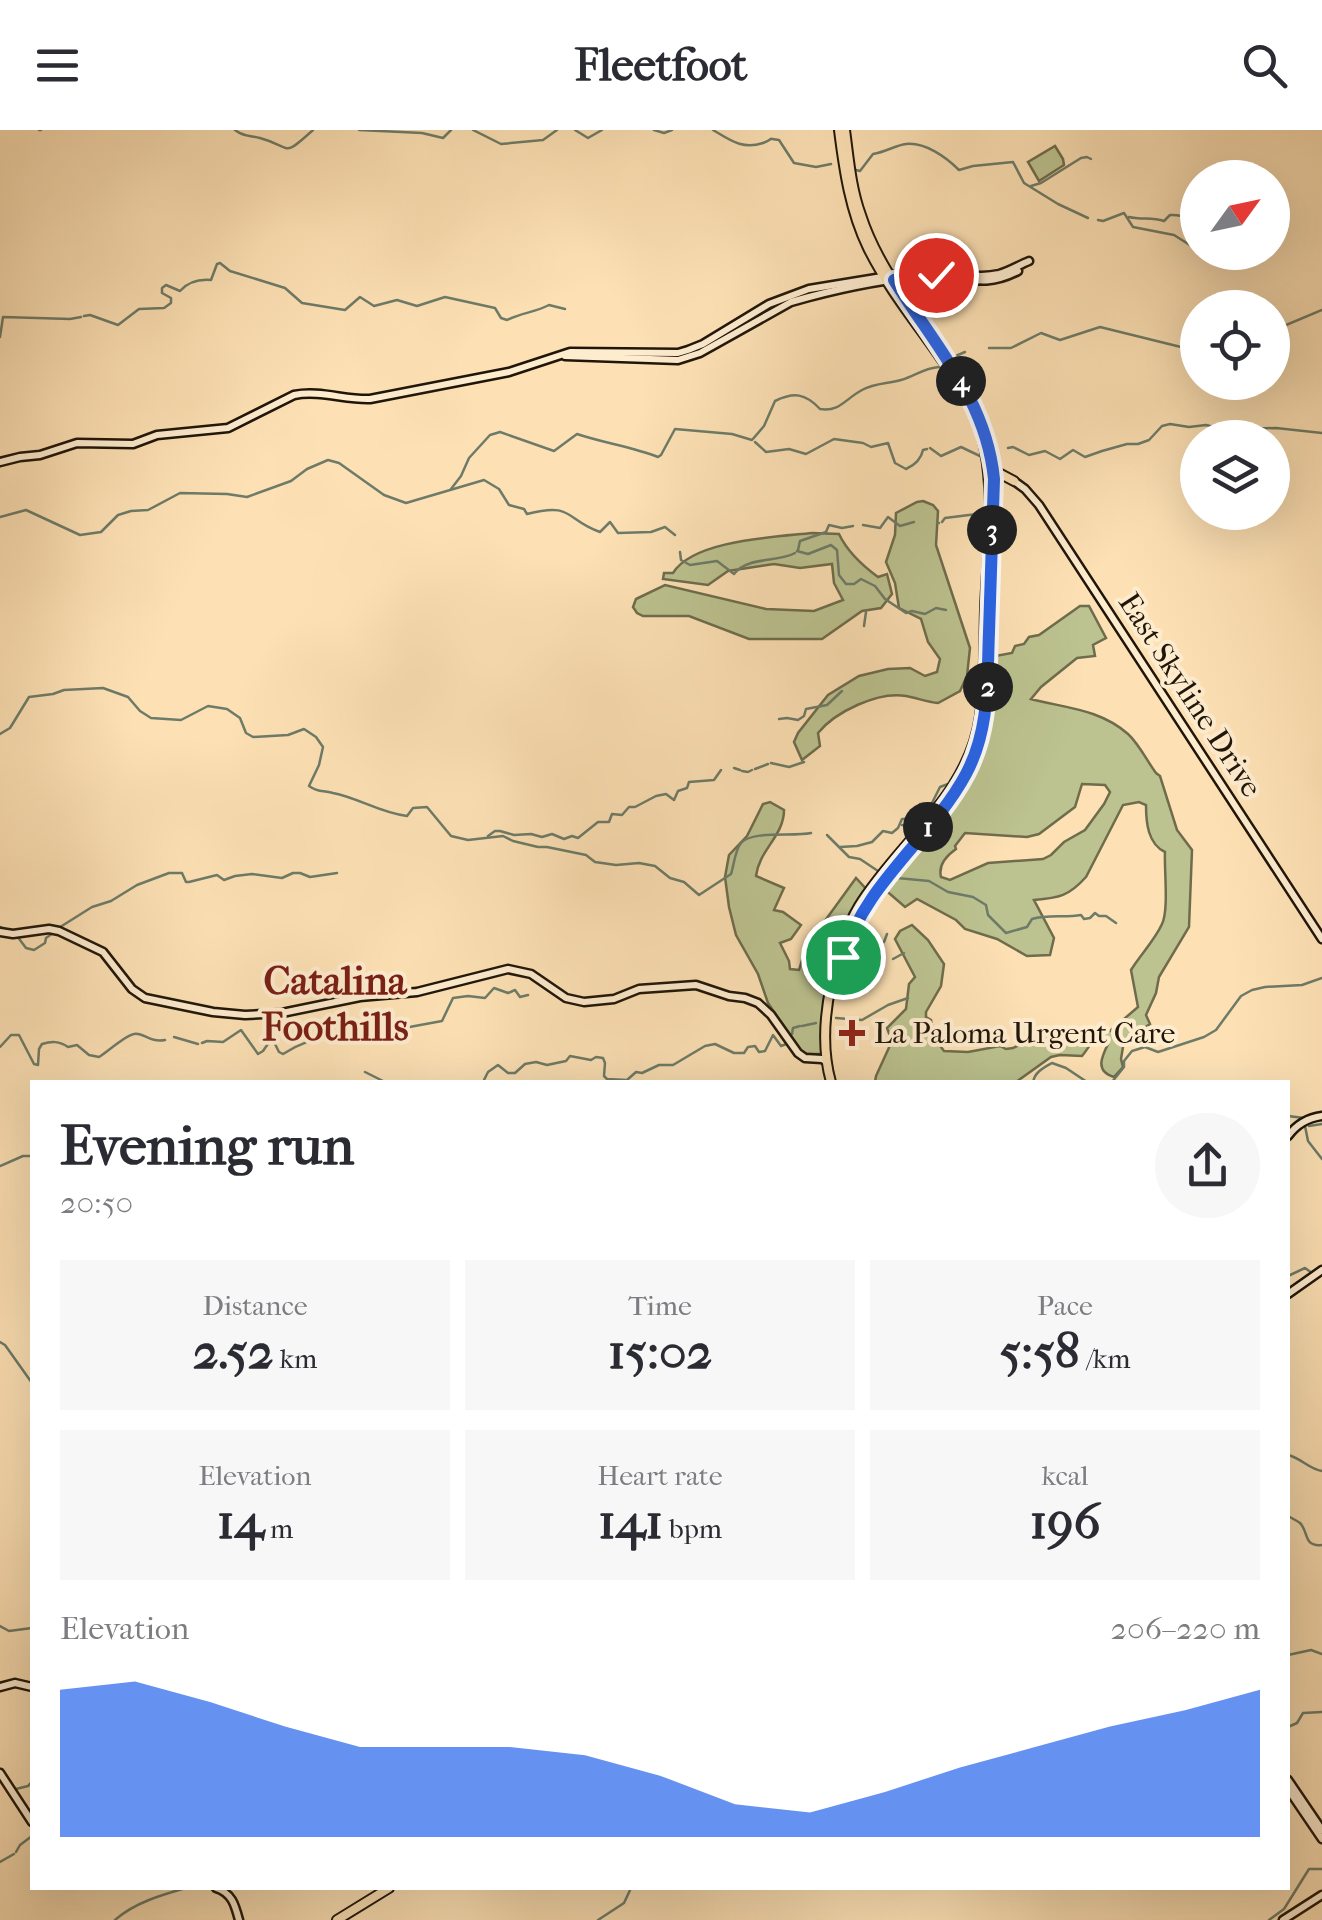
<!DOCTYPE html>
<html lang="en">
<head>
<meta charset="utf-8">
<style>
  :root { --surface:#fff; --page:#f7f7f7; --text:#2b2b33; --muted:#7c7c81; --accent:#2563eb }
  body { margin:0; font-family:"IM FELL French Canon",serif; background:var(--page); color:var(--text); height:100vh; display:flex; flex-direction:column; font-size:38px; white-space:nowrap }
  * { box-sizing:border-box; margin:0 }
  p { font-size:32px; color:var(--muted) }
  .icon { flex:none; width:55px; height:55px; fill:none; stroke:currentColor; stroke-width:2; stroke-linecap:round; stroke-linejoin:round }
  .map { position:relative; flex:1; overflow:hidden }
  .panel { position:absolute; left:30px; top:950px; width:1260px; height:810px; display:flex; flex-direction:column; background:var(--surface); border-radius:0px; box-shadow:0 10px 40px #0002 }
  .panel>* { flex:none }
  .needle { width:65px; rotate:57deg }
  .fabs { position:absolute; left:1180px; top:30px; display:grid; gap:20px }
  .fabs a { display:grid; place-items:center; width:110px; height:110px; border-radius:50%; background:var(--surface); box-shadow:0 10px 40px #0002; font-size:50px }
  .pin { position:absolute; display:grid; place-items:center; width:85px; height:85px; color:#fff; margin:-42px; border:5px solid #fff; border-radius:50%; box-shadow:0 2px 10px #0007 }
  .km { position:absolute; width:50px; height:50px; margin:-25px; border-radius:50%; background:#222; color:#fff; font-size:28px; line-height:50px; text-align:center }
  .round { display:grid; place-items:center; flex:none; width:105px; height:105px; border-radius:52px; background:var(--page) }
  .overview { display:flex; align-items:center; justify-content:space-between; height:170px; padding:0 30px }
  h1 { font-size:55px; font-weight:800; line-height:75px }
  .stats { display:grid; grid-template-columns:repeat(3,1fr); gap:15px; height:170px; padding:10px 30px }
  .stats div { display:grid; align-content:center; border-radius:0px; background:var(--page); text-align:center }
  .stats b { font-size:50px; font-weight:800 }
  .stats small { font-size:28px; font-weight:400 }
  .stats p { font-size:28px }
  .chart { height:280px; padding:20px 30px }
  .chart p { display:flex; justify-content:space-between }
  .chart svg { width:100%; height:180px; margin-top:10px; fill:var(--accent); opacity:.7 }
  header { display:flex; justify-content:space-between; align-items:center; height:130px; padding:0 30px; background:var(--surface); font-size:45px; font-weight:800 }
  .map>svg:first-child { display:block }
  .green { fill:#bcc390; stroke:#6e6c4c; stroke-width:2.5; fill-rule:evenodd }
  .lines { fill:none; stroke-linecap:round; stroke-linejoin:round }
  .stream { stroke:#6d7b68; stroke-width:2.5 }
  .secondary-casing { stroke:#201608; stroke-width:11 }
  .primary-casing { stroke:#201608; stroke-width:12 }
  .secondary { stroke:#feeccf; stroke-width:6 }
  .primary { stroke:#fde1b5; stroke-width:8 }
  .route-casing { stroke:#fff; stroke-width:20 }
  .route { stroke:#2563eb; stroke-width:12 }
  .poi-dot { fill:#8f2418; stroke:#feeccf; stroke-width:4 }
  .labels { text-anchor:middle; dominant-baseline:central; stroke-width:8; stroke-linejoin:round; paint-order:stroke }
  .street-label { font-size:30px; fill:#201608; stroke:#feeccf }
  .poi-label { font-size:30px; fill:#201608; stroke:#feeccf; text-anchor:start }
  .district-label { font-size:40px; font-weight:bold; fill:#7a1f14; stroke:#feeccf }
</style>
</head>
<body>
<header><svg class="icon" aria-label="menu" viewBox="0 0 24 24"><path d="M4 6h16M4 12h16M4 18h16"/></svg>Fleetfoot<svg class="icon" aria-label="search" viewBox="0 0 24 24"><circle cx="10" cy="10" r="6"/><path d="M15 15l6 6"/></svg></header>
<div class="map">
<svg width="1322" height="1790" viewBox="0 0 1322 1790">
  <rect width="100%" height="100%" fill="#fde1b5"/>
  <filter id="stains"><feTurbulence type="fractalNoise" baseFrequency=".002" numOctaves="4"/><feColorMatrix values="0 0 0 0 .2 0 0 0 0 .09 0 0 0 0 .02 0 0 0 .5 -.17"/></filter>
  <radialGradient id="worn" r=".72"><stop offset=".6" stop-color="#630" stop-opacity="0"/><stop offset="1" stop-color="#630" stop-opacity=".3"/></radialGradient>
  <g class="green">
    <path d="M1055,16L1063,29L1064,35L1039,51L1028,32Z"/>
    <path d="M923,371L933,375L938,381L936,415L970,518L967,546L960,561L938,573C927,572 917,568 906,566C878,561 835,582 818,603L820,616L802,630L794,612L798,603L828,565L859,546L888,539L910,538L925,546L937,542L940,529L928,512L921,489L899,478L895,453L886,432L895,405L896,383L917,372Z"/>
    <path d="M812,403L839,404C847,421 863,436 878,447L887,444L892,464L881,478L862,481L822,509H749L689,486H643L637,483L633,477L636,469L665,455L766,479L814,481L843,470L834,453L832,434L800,438L774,434L728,441L708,455L663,449L664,443H673C693,410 776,407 812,403Z"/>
    <path d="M1080,476H1089L1106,508L1093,515L1095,526L1077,528L1041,557L1031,569C1065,578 1100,579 1128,604C1139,614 1147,631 1156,643L1160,646L1177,700L1192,720L1189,797L1159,847L1156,863L1146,885L1150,894L1124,911L1121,929L1123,937L1114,947C1094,941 1102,926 1109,912C1090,907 1093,913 1082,926L1060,925L1051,927L1016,952H875L876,946L892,911L887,898L906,879L909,854L915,847L895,809L900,801L912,795L928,810L944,834L941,856L926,882V887L931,890L935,909L944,921L968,922L1000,916L1006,919L1013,918L1021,914L1029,904L1041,900L1110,901L1138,877L1131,840C1140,825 1155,810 1162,794C1169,780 1164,739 1165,722C1148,714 1146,693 1146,675L1139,672L1123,675L1086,747C1069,766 1059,768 1034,770L1054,808L1050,825L1027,826L997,809L965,799L956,790L917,769L905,777L882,757C917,714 966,666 982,611C989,584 989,555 990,527L1012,523L1015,516L1024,514L1029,507L1039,505ZM1082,654L1105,655L1110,662L1104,674L1085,700L1064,712L1051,725L1043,729L1030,730L988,733L950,750L941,747C938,735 946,726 956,719L955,716L965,703L1027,707L1039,704L1075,677Z"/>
    <path d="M770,672L784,680C784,706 759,720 756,746L784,758L774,780L783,782L801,795L791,809L780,813L789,831L790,839L799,840L806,817L856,748L868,761L840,818L823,924H807L801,921L768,873L758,844L736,805L729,777L725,747L729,725L747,706L763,674Z"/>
  </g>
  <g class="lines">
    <g class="stream">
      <path d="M39,0H41"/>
      <path d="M235,0C244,7 249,5 260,8C293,17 281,29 313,0"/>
      <path d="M359,0L422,3L443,8L451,0"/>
      <path d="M473,0L501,14L543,10L557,0"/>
      <path d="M575,0L588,8L602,0"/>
      <path d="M654,0L664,3L672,0"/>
      <path d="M713,0C730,10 742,20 763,13C777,8 764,8 779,10L794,33L816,37L831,34"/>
      <path d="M856,40L860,41L873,24C886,22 896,15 906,14C925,12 946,27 959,40L973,36L1013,32L1024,53L1058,74L1088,88"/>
      <path d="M1031,56L1041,53L1081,28L1087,27L1091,29"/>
      <path d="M1129,87C1141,90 1152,87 1164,91L1170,85C1180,84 1187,89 1198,87"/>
      <path d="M1098,90L1103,91L1124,83L1133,97L1174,105L1193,117L1198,114"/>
      <path d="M84,186L90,185L118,195L139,179L164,178L171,173V168L162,163V158L166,155L180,161C188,152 199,149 211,150L217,134L220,133L230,141L285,158L302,173L345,180L360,167L374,176L397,170L417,176L445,167L495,178L501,188L507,190C521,183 536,182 549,175L565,179"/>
      <path d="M0,207L3,187L70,189L81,187"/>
      <path d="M1272,214L1280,209L1279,198L1322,180"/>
      <path d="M989,218H1011L1041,203L1060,210L1100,197L1185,218L1198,227"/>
      <path d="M951,228L965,222"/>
      <path d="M1237,299L1276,298L1322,303"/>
      <path d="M755,312L766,322L789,319L806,324L834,309L863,313L871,317L888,313L895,333L906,339C915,335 921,330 923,320L927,319"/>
      <path d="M930,318L941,326L961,317L982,327"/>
      <path d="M1008,318L1013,317L1029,325L1045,321L1060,329L1073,320L1085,327L1102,321L1127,314H1138L1149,310L1162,296L1170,294L1189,297L1206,295L1230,301L1234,300"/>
      <path d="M451,359L461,346L469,328L490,305L500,302L554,321L577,304C604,313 632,317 658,327L661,325L675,299L732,304L752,310L764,296L775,271C794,262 805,263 820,279C840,282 845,269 862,260C875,253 887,254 901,250C915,246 924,238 939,237"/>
      <path d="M999,381L1002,380"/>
      <path d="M0,387L26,380L80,405L101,402L118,385L131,381L148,380L180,363L227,364L247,367L291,351L307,339L328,330L339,333L384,365L406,373L484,350L499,359L509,375L524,379L527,384C574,372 564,389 600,402L610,392L618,403L651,402L665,397L675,405"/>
      <path d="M942,392L945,388L985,383"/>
      <path d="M937,393H939"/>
      <path d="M863,395L880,398L888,387L900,396L914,392"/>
      <path d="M798,420L800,411L826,402L829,395L842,398L853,396"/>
      <path d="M797,421L808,424L831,415L837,420L839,445L846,454H854L861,449L875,456L885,469L906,483L912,481L925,484L936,478L946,480"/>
      <path d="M680,422L681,430L690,435L717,431L734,444C748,426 777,433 795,423"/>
      <path d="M864,496L866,482"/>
      <path d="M779,589L787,588L798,590L804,586L806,579L827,575L842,561"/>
      <path d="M0,604L10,598L29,567L53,564L64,560L103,558L128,567L140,581L151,588L181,590L208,576L227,579L240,588L246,603L253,607L288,605L304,599L316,607L323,617L319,635L309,656C319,663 322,660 333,663C359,668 380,683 407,686L413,678L427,677L451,706L468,710L503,706L513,711L538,717H547L586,725L595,732L616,735L639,733L655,736L670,748L684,752L699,765L731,744C734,735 735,720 741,713C753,700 793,707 811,703"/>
      <path d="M771,633L789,637L804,632"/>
      <path d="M734,638L740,640"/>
      <path d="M755,639L768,634"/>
      <path d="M742,641L748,642L752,640"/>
      <path d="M902,695L914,697"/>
      <path d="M827,705L849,727L860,729L878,741"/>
      <path d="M488,706L495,701H500L514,705L531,704L542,707L552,704L564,709L572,706L578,708L598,692H609L612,684L622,685L629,677H635L656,666L666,664L674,670L678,661L687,658L689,652L714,650L721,640"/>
      <path d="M840,717L857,716L872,712L883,701L892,703L898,698L902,689H914L920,674L932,673L940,657L948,654"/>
      <path d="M897,748L929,751L948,762L973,767L986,775L988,785L1006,803L1027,797L1032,789C1048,784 1065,788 1081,785L1084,789L1090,788L1095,783L1099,786H1106L1116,793"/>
      <path d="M0,797L11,801"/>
      <path d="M57,799L92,777L111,771L137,755L169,743H182L186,752H189L217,745L224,750L235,746L252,744L282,748L293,743H300L310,747L337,743"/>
      <path d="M17,806L26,818L34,820L45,813L46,808L53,803"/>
      <path d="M884,812L887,804"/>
      <path d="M893,829L904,823"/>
      <path d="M836,888L862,890L888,875L908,868"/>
      <path d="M802,896L816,893"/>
      <path d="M792,904L793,898L800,896"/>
      <path d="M337,905L384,891L404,898L442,891L453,868L468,866L485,868L494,858L508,863L515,860L520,867L528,865"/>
      <path d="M174,907L198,914"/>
      <path d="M202,913L207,911L223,912L241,900L258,924L263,921L272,908L279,922L283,924C300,913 314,909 333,905"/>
      <path d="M0,917L11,905H19L34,934L38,935L39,919L42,914C52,911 59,911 68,917L77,915L89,925L99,927C107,922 126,905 134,904C144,902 149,913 165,910"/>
      <path d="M365,942L385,952"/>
      <path d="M483,952L488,942L498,935L508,943H515L525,934L536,932L547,935L566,931L570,926L591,930L596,927L603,928L605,933L604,946L607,949L627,950L636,942L642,943L659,935H673L705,916L715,914L734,923H744L748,917L755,916L759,922L765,921L773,905L781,916L789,913"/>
      <path d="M1033,952C1035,942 1043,938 1052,933L1066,938L1087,952"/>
      <path d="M1112,952L1124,937V931L1132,921L1145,917L1158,922L1204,907L1216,900L1241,866L1252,860L1265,857L1302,855L1322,848"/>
      <path d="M1195,952H1196"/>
      <path d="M1288,986L1304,988"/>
      <path d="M1305,996L1308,1011L1322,1029"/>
      <path d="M1309,996L1322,994"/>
      <path d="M0,1036L23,1026H32"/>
      <path d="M1288,1146L1305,1138L1312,1143"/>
      <path d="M0,1212L5,1215L32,1253"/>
      <path d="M1288,1325C1301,1328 1309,1339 1322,1341"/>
      <path d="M1288,1386C1291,1388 1296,1390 1300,1393C1309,1402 1303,1417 1322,1415"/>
      <path d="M0,1496L9,1501L32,1498"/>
      <path d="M1288,1525L1311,1520L1322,1524"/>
      <path d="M1288,1597L1297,1593L1303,1583L1322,1582"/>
      <path d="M16,1659L28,1656L32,1652"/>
      <path d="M16,1722L20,1715L32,1706"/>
      <path d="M0,1732L14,1724"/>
      <path d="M115,1790C134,1773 161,1765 186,1758"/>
      <path d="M598,1790L624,1773L631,1758"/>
      <path d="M1269,1790L1284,1779L1309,1739H1322"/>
    </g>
    <g class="secondary-casing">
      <g id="secondary">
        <path d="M565,226L678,230L700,223L791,172L809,167C847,157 887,149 925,146C963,143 979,161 1018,141"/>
        <path d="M0,332L20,327L40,325L77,313L133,314L157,305L228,298L294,265C320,260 345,270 370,269L509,242L570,222L678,223L688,220L703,214L769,174L809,159L925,140C949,140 974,150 999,144C1010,141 1019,135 1029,131"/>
        <path d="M1014,351L1025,359L1039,375L1322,809"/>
        <path d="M0,802L13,804L49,799L59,801L103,822L132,859L145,868L213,882L245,885L282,883L360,867L417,862L508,839L531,844L566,868L584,872L614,869L639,859L696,855L729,866L745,868L758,873L771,885L798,923L805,928L822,929L827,932"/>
        <path d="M1288,1006C1297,994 1307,988 1322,986"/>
        <path d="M1288,1164L1322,1140"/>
        <path d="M0,1557L15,1553L32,1557"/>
        <path d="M0,1643L32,1692"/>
        <path d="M1288,1650L1322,1700"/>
        <path d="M1288,1659L1322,1709"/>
        <path d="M216,1758C232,1763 235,1775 239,1790"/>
        <path d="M1283,1790L1322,1765"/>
      </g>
    </g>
    <g class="primary-casing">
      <g id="primary">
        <path d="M845,0C849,29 851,58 861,85C877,135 912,178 941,221"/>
        <path d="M990,317L993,363"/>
        <path d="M994,336L997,342L1014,351"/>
        <path d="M903,728L922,704"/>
        <path d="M831,952C822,920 824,888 831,855C838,827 844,801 859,776C898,713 969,665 980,586C985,552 984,515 985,480C987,416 1000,337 971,277C942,221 896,175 868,118C850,81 844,40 839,0"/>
        <path d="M337,1790L389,1758"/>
      </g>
    </g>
    <use href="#secondary" class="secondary"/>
    <use href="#primary" class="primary"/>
  </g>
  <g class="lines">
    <g class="route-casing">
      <path id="route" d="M843,827C865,753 931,709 966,644C990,599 987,551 989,502C991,451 992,400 994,349C986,269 935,216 894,150L936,145"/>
    </g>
    <use href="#route" class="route"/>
  </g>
  <path class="poi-dot" d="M847 888h10v10h10v10h-10v10h-10v-10h-10v-10h10z"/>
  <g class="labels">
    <g class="street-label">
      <text transform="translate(1190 565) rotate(57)">East Skyline Drive</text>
    </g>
    <g class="poi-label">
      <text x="874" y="903">La Paloma Urgent Care</text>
    </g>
    <g class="district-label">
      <text x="335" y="851">Catalina<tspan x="335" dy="46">Foothills</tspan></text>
    </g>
  </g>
  <rect width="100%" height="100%" filter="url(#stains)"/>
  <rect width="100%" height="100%" fill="url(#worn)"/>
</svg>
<div class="fabs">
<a><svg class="needle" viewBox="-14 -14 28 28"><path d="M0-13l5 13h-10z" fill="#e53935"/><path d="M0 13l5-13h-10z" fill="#7c7c81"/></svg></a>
<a><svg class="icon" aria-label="locate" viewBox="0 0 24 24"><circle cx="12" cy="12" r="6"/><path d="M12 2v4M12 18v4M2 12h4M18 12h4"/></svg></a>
<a><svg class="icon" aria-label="layers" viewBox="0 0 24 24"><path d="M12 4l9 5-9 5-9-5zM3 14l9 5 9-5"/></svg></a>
</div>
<div class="pin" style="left:843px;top:827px;background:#1e9e55"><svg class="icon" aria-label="arrive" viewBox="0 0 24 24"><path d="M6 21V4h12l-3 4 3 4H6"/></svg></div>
<div class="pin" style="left:936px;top:145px;background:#d93025"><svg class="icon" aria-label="check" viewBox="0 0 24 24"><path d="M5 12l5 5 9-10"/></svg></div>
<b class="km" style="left:928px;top:697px">1</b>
<b class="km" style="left:988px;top:557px">2</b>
<b class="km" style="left:992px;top:400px">3</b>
<b class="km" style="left:961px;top:251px">4</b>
<section class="panel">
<div class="overview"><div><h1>Evening run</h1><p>20:50</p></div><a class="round"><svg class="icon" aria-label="share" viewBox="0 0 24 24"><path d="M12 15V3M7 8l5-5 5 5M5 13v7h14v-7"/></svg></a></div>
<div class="stats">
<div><p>Distance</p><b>2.52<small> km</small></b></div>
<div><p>Time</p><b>15:02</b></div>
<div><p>Pace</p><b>5:58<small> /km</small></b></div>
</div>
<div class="stats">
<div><p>Elevation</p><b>14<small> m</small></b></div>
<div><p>Heart rate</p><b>141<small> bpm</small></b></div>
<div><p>kcal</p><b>196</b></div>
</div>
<div class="chart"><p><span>Elevation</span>206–220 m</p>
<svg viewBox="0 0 160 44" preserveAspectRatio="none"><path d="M0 44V8L10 6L20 11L30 17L40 22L50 22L60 22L70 24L80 29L90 36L100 38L110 33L120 27L130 22L140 17L150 13L160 8V44z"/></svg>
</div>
</section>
</div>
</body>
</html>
